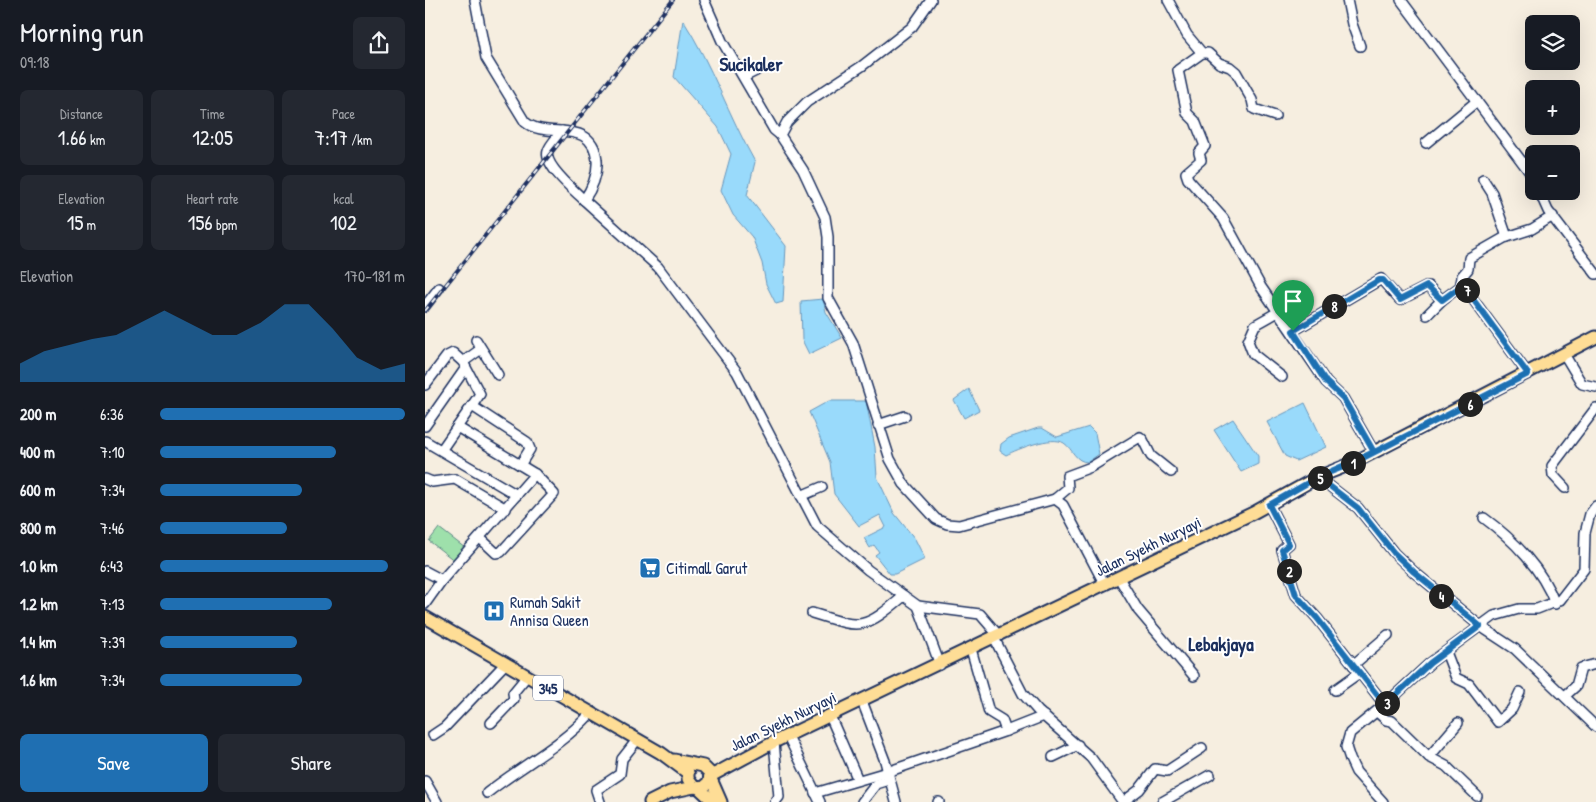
<!DOCTYPE html>
<html lang="en">
<head>
<meta charset="utf-8">
<style>
  :root { --surface:#171b24; --page:#242831; --text:#f1f3f6; --muted:#9ea1a6; --accent:#1f6fb2 }
  body { margin:0; font-family:"Patrick Hand",sans-serif; background:var(--page); color:var(--text); height:100vh; display:flex; flex-direction:column; font-size:19px; white-space:nowrap }
  * { box-sizing:border-box; margin:0 }
  p { font-size:16px; color:var(--muted) }
  .icon { flex:none; width:28px; height:28px; fill:none; stroke:currentColor; stroke-width:2; stroke-linecap:round; stroke-linejoin:round }
  .map { position:relative; flex:1; overflow:hidden }
  .panel { display:flex; flex-direction:column; background:var(--surface); width:425px }
  .panel>* { flex:none }
  .tools { position:absolute; left:1100px; top:15px; display:grid; gap:10px }
  .tools a { display:grid; place-items:center; width:55px; height:55px; border-radius:8px; background:var(--surface); box-shadow:0 5px 20px #0002; font-size:25px }
  .pin { position:absolute; display:grid; place-items:center; width:42px; height:42px; color:#fff; margin:-51px -21px; border-radius:50% 50% 50% 0; rotate:-45deg; box-shadow:0 0 5px #0007 }
  .pin .icon { rotate:45deg }
  .km { position:absolute; width:25px; height:25px; margin:-12px; border-radius:50%; background:#222; color:#fff; font-size:14px; line-height:25px; text-align:center }
  .round { display:grid; place-items:center; flex:none; width:52px; height:52px; border-radius:8px; background:var(--page) }
  .summary { display:flex; align-items:center; justify-content:space-between; height:85px; padding:0 20px }
  h1 { font-size:28px; font-weight:600; line-height:38px }
  .stats { display:grid; grid-template-columns:repeat(3,1fr); gap:8px; height:85px; padding:5px 20px }
  .stats div { display:grid; align-content:center; border-radius:8px; background:var(--page); text-align:center }
  .stats b { font-size:21px; font-weight:600 }
  .stats small { font-size:14px; font-weight:400 }
  .stats p { font-size:14px }
  .chart { height:140px; padding:10px 20px }
  .chart p { display:flex; justify-content:space-between }
  .chart svg { width:100%; height:90px; margin-top:5px; fill:var(--accent); opacity:.7 }
  .primary-button { display:flex; gap:10px; margin-top:auto; padding:10px 20px }
  .primary-button a { flex:1; height:58px; border-radius:8px; background:var(--accent); color:#fff; font-size:20px; font-weight:600; line-height:58px; text-align:center }
  .primary-button a+a { background:var(--page); color:var(--text) }
  ul { padding:0 20px; list-style:none; font-size:16px }
  li { display:grid; grid-template-columns:80px 60px 1fr; align-items:center; height:38px }
  li i { height:12px; border-radius:6px; background:var(--accent) }
  main { display:flex; flex:1; min-height:0 }
  .map>svg:first-child { display:block }
  .green { fill:#9ee0ab; stroke:#5c8884 }
  .water { fill:#99dafb; stroke:#6796bc }
  .lines { fill:none; stroke-linecap:round; stroke-linejoin:round }
  .minor-casing { stroke:#1b2f5e; stroke-width:12 }
  .major-casing { stroke:#1b2f5e; stroke-width:15 }
  .minor { stroke:#fff; stroke-width:9 }
  .major { stroke:#fedd96; stroke-width:11 }
  .rail-casing { stroke:#1b2f5e; stroke-width:4 }
  .rail { stroke:#fff; stroke-width:2; stroke-dasharray:5.5; stroke-linecap:butt }
  .route-casing { stroke:#fff; stroke-width:10 }
  .route { stroke:#1f6fb2; stroke-width:6 }
  .labels { text-anchor:middle; dominant-baseline:central; stroke-width:4; stroke-linejoin:round; paint-order:stroke }
  .shield { fill:#fff; stroke:#5f6d8e; stroke-width:1 }
  .shield-label { font-size:15px; font-weight:bold; fill:#1b2f5e }
  .street-label { font-size:16px; fill:#1b2f5e; stroke:#fff }
  .poi-label { font-size:16px; fill:#1b2f5e; stroke:#fff; text-anchor:start }
  .quarter-label { font-size:19px; font-weight:bold; fill:#1b2f5e; stroke:#fff }
</style>
</head>
<body>
<main>
<section class="panel">
<div class="summary"><div><h1>Morning run</h1><p>09:18</p></div><a class="round"><svg class="icon" aria-label="share" viewBox="0 0 24 24"><path d="M12 15V3M7 8l5-5 5 5M5 13v7h14v-7"/></svg></a></div>
<div class="stats">
<div><p>Distance</p><b>1.66<small> km</small></b></div>
<div><p>Time</p><b>12:05</b></div>
<div><p>Pace</p><b>7:17<small> /km</small></b></div>
</div>
<div class="stats">
<div><p>Elevation</p><b>15<small> m</small></b></div>
<div><p>Heart rate</p><b>156<small> bpm</small></b></div>
<div><p>kcal</p><b>102</b></div>
</div>
<div class="chart"><p><span>Elevation</span>170–181 m</p>
<svg viewBox="0 0 160 44" preserveAspectRatio="none"><path d="M0 44V35L10 29L20 26L30 23L40 21L50 15L60 9L70 15L80 21L90 21L100 15L110 6L120 6L130 18L140 32L150 38L160 35V44z"/></svg>
</div>
<ul>
<li><b>200 m</b>6:36<i style="width:100%"></i></li>
<li><b>400 m</b>7:10<i style="width:72%"></i></li>
<li><b>600 m</b>7:34<i style="width:58%"></i></li>
<li><b>800 m</b>7:46<i style="width:52%"></i></li>
<li><b>1.0 km</b>6:43<i style="width:93%"></i></li>
<li><b>1.2 km</b>7:13<i style="width:70%"></i></li>
<li><b>1.4 km</b>7:39<i style="width:56%"></i></li>
<li><b>1.6 km</b>7:34<i style="width:58%"></i></li>
</ul>
<div class="primary-button"><a>Save</a><a>Share</a></div>
</section>
<div class="map">
<svg width="1171" height="802" viewBox="0 0 1171 802">
  <rect width="100%" height="100%" fill="#f6eee0"/>
  <filter id="ink" filterUnits="userSpaceOnUse"><feTurbulence type="fractalNoise" baseFrequency=".02" numOctaves="2"/><feDisplacementMap in="SourceGraphic" scale="10" xChannelSelector="R" yChannelSelector="G"/><feConvolveMatrix kernelMatrix="1 2 1 2 8 2 1 2 1" color-interpolation-filters="sRGB"/></filter>
  <g filter="url(#ink)">
    <path class="green" d="M14,528L40,548L30,561L4,541Z"/>
    <g class="water">
      <path d="M258,20C287,65 304,116 330,162L322,195L361,246L358,302L351,304L341,284L337,263L327,237L308,215L296,190L306,154L293,127L249,77Z"/>
      <path d="M398,299L401,312L417,338L384,354L377,340L376,301Z"/>
      <path d="M544,389L554,410L539,418L529,400Z"/>
      <path d="M404,401H441L450,447L452,477L469,513L490,539L500,559L470,574H465L450,555L454,552L449,545L445,548L439,538L461,527L455,515L434,526L409,494L405,462L384,412Z"/>
      <path d="M880,403L901,447L871,461L860,456L842,422Z"/>
      <path d="M808,419L833,456V464L816,472L789,430Z"/>
      <path d="M664,427L670,433L674,454L663,462C650,462 648,449 639,443C627,435 593,449 581,455L575,451L576,444L584,438L613,428H617L632,437Z"/>
    </g>
    <g class="lines">
      <g class="minor-casing">
        <g id="minor">
          <path d="M50,0L61,58L100,122C122,141 167,116 172,160C173,175 168,187 159,200L233,267L312,372L392,526L443,570L493,606L555,614L574,636"/>
          <path d="M279,0L297,41L349,130L355,135"/>
          <path d="M506,0L487,27L437,66L382,102L362,122L355,135L378,170L400,217L403,237V298L428,343L465,459L479,484L511,519L522,524L534,525L630,499L638,505L680,585"/>
          <path d="M743,0L762,35L777,53L753,70L762,113L770,121L780,146L774,153L776,160L761,173L763,179L798,218L836,287L901,382L918,398L949,452"/>
          <path d="M922,0L927,24L935,46"/>
          <path d="M976,0L1109,178"/>
          <path d="M777,53H783L794,63L805,67L811,72L827,100L829,109L850,116"/>
          <path d="M319,77L331,71"/>
          <path d="M137,131C133,137 125,144 123,151C118,165 150,191 159,200"/>
          <path d="M1001,143L1052,101"/>
          <path d="M1058,179L1067,193L1082,237"/>
          <path d="M1114,191L1123,211L1171,274"/>
          <path d="M1036,283L1103,374"/>
          <path d="M0,306L14,288"/>
          <path d="M853,312L830,325L823,341L828,354L857,377"/>
          <path d="M1002,315L1017,300L1036,286L1037,276L1043,269L1044,258L1079,238L1107,229L1128,216"/>
          <path d="M868,331L956,279L975,300L1003,286L1017,300"/>
          <path d="M51,340L73,375"/>
          <path d="M1139,354L1157,384L1171,387"/>
          <path d="M38,362L56,349"/>
          <path d="M0,385L22,356L28,353L38,362L55,394L17,449"/>
          <path d="M47,406L102,442L105,449L95,465"/>
          <path d="M453,425L480,416"/>
          <path d="M0,426L40,369"/>
          <path d="M32,427L110,474L129,494L76,552L71,553L55,538"/>
          <path d="M0,441L92,495"/>
          <path d="M893,477L933,508L969,553L989,572L1055,626L1090,649L1171,727"/>
          <path d="M0,479L7,482L30,479L81,509"/>
          <path d="M1140,488L1128,475L1127,466L1171,408"/>
          <path d="M376,496L397,487"/>
          <path d="M630,499L643,488L642,476L666,467L715,437L718,440L726,456L746,472"/>
          <path d="M844,505L864,544L857,550L871,595L892,618L960,705"/>
          <path d="M1059,518C1088,539 1118,570 1130,604"/>
          <path d="M0,571L17,580"/>
          <path d="M694,578L713,610L769,676"/>
          <path d="M0,604L17,580L110,474"/>
          <path d="M493,606L515,665"/>
          <path d="M387,613C437,629 437,631 479,596"/>
          <path d="M569,638L598,694L613,711L666,758L698,802L714,790L730,769L742,771L777,748"/>
          <path d="M1021,652L1031,678L1044,684L1073,722L1087,709L1095,692"/>
          <path d="M928,665L963,635"/>
          <path d="M910,690L934,673"/>
          <path d="M1141,695L1151,686L1156,668L1171,664"/>
          <path d="M437,701L460,761L471,802"/>
          <path d="M952,712L961,720L967,721L1004,757L1021,766L1052,796"/>
          <path d="M405,716L433,780"/>
          <path d="M66,723L89,699L88,693L102,676"/>
          <path d="M581,731L619,716"/>
          <path d="M8,735L20,727L80,664"/>
          <path d="M363,736L395,802"/>
          <path d="M349,742L354,797L350,802"/>
          <path d="M628,757L653,745"/>
          <path d="M1004,757L1033,723"/>
          <path d="M0,781L12,802"/>
          <path d="M62,793C96,766 136,746 165,714"/>
          <path d="M390,793L462,772L581,731L577,720L564,712L546,649"/>
          <path d="M175,802L171,790L195,774L197,759L212,740"/>
          <path d="M437,802L451,784L464,780"/>
          <path d="M513,802H514"/>
          <path d="M737,802L785,775"/>
          <path d="M958,802L931,772L925,759L921,747L925,733L964,701L1005,663L1069,616L1094,609H1112L1135,600L1159,569L1160,533L1165,514L1171,506"/>
        </g>
      </g>
      <g class="major-casing">
        <g id="major">
          <path d="M0,617L236,753L263,773"/>
          <path d="M249,760L278,766L285,773L284,782L277,788L269,787L263,779V773"/>
          <path d="M286,776L349,742L828,513L893,477L926,464L1171,337"/>
          <path d="M286,779L296,802"/>
          <path d="M274,788L289,802"/>
          <path d="M225,802L245,792L269,787"/>
        </g>
      </g>
      <use href="#minor" class="minor"/>
      <use href="#major" class="major"/>
      <g class="rail-casing">
        <path id="rail" d="M0,311L248,0"/>
      </g>
      <use href="#rail" class="rail"/>
    </g>
  </g>
  <g class="lines" filter="url(#ink)">
    <g class="route-casing">
      <path id="route" d="M868,331L901,382L918,398L949,452L893,477L844,505L864,544L857,550L871,595L892,618L960,705L1005,663L1055,626L989,572L969,553L933,508L893,477L926,464L1103,374L1036,283V286L1017,300L1002,286L975,300L958,280H954L868,331"/>
    </g>
    <use href="#route" class="route"/>
  </g>
  <defs>
    <g id="supermarket-square" transform="scale(1.125)"><rect x="-9" y="-9" width="18" height="18" rx="4" fill="#1f6fb2" stroke="#fff"/><path d="M-6-5.5h2.5l.6 2H6L4.5 2H-2.5L-4.4-4H-6ZM-1.5 3.2a1.3 1.3 0 1 0 .1 0ZM3 3.2a1.3 1.3 0 1 0 .1 0Z" fill="#fff"/></g>
    <g id="hospital-square" transform="scale(1.125)"><rect x="-9" y="-9" width="18" height="18" rx="4" fill="#1f6fb2" stroke="#fff"/><path d="M-5-5h3v3.5h4V-5h3V5h-3V1.5h-4V5h-3Z" fill="#fff"/></g>
  </defs>
  <g fill-rule="evenodd">
    <use href="#supermarket-square" x="225" y="568"/>
    <use href="#hospital-square" x="69" y="611"/>
  </g>
  <g class="labels">
    <rect class="shield" x="108" y="675.5" width="30" height="25" rx="4"/>
    <g class="shield-label">
      <text x="123" y="688">345</text>
    </g>
    <g class="street-label">
      <text transform="translate(723 546) rotate(-26)">Jalan Syekh Nuryayi</text>
      <text transform="translate(358 721) rotate(-26)">Jalan Syekh Nuryayi</text>
    </g>
    <g class="poi-label">
      <text x="241" y="568">Citimall Garut</text>
      <text x="85" y="602">Rumah Sakit<tspan x="85" dy="18">Annisa Queen</tspan></text>
    </g>
    <g class="quarter-label">
      <text x="326" y="64">Sucikaler</text>
      <text x="796" y="644">Lebakjaya</text>
    </g>
  </g>
</svg>
<div class="tools">
<a><svg class="icon" aria-label="layers" viewBox="0 0 24 24"><path d="M12 4l9 5-9 5-9-5zM3 14l9 5 9-5"/></svg></a>
<a>+</a>
<a>−</a>
</div>
<div class="pin" style="left:868px;top:331px;background:#1e9e55"><svg class="icon" aria-label="arrive" viewBox="0 0 24 24"><path d="M6 21V4h12l-3 4 3 4H6"/></svg></div>
<b class="km" style="left:928px;top:463px">1</b>
<b class="km" style="left:864px;top:571px">2</b>
<b class="km" style="left:962px;top:703px">3</b>
<b class="km" style="left:1016px;top:596px">4</b>
<b class="km" style="left:895px;top:478px">5</b>
<b class="km" style="left:1045px;top:404px">6</b>
<b class="km" style="left:1042px;top:290px">7</b>
<b class="km" style="left:909px;top:306px">8</b>
</div>
</main>
</body>
</html>
